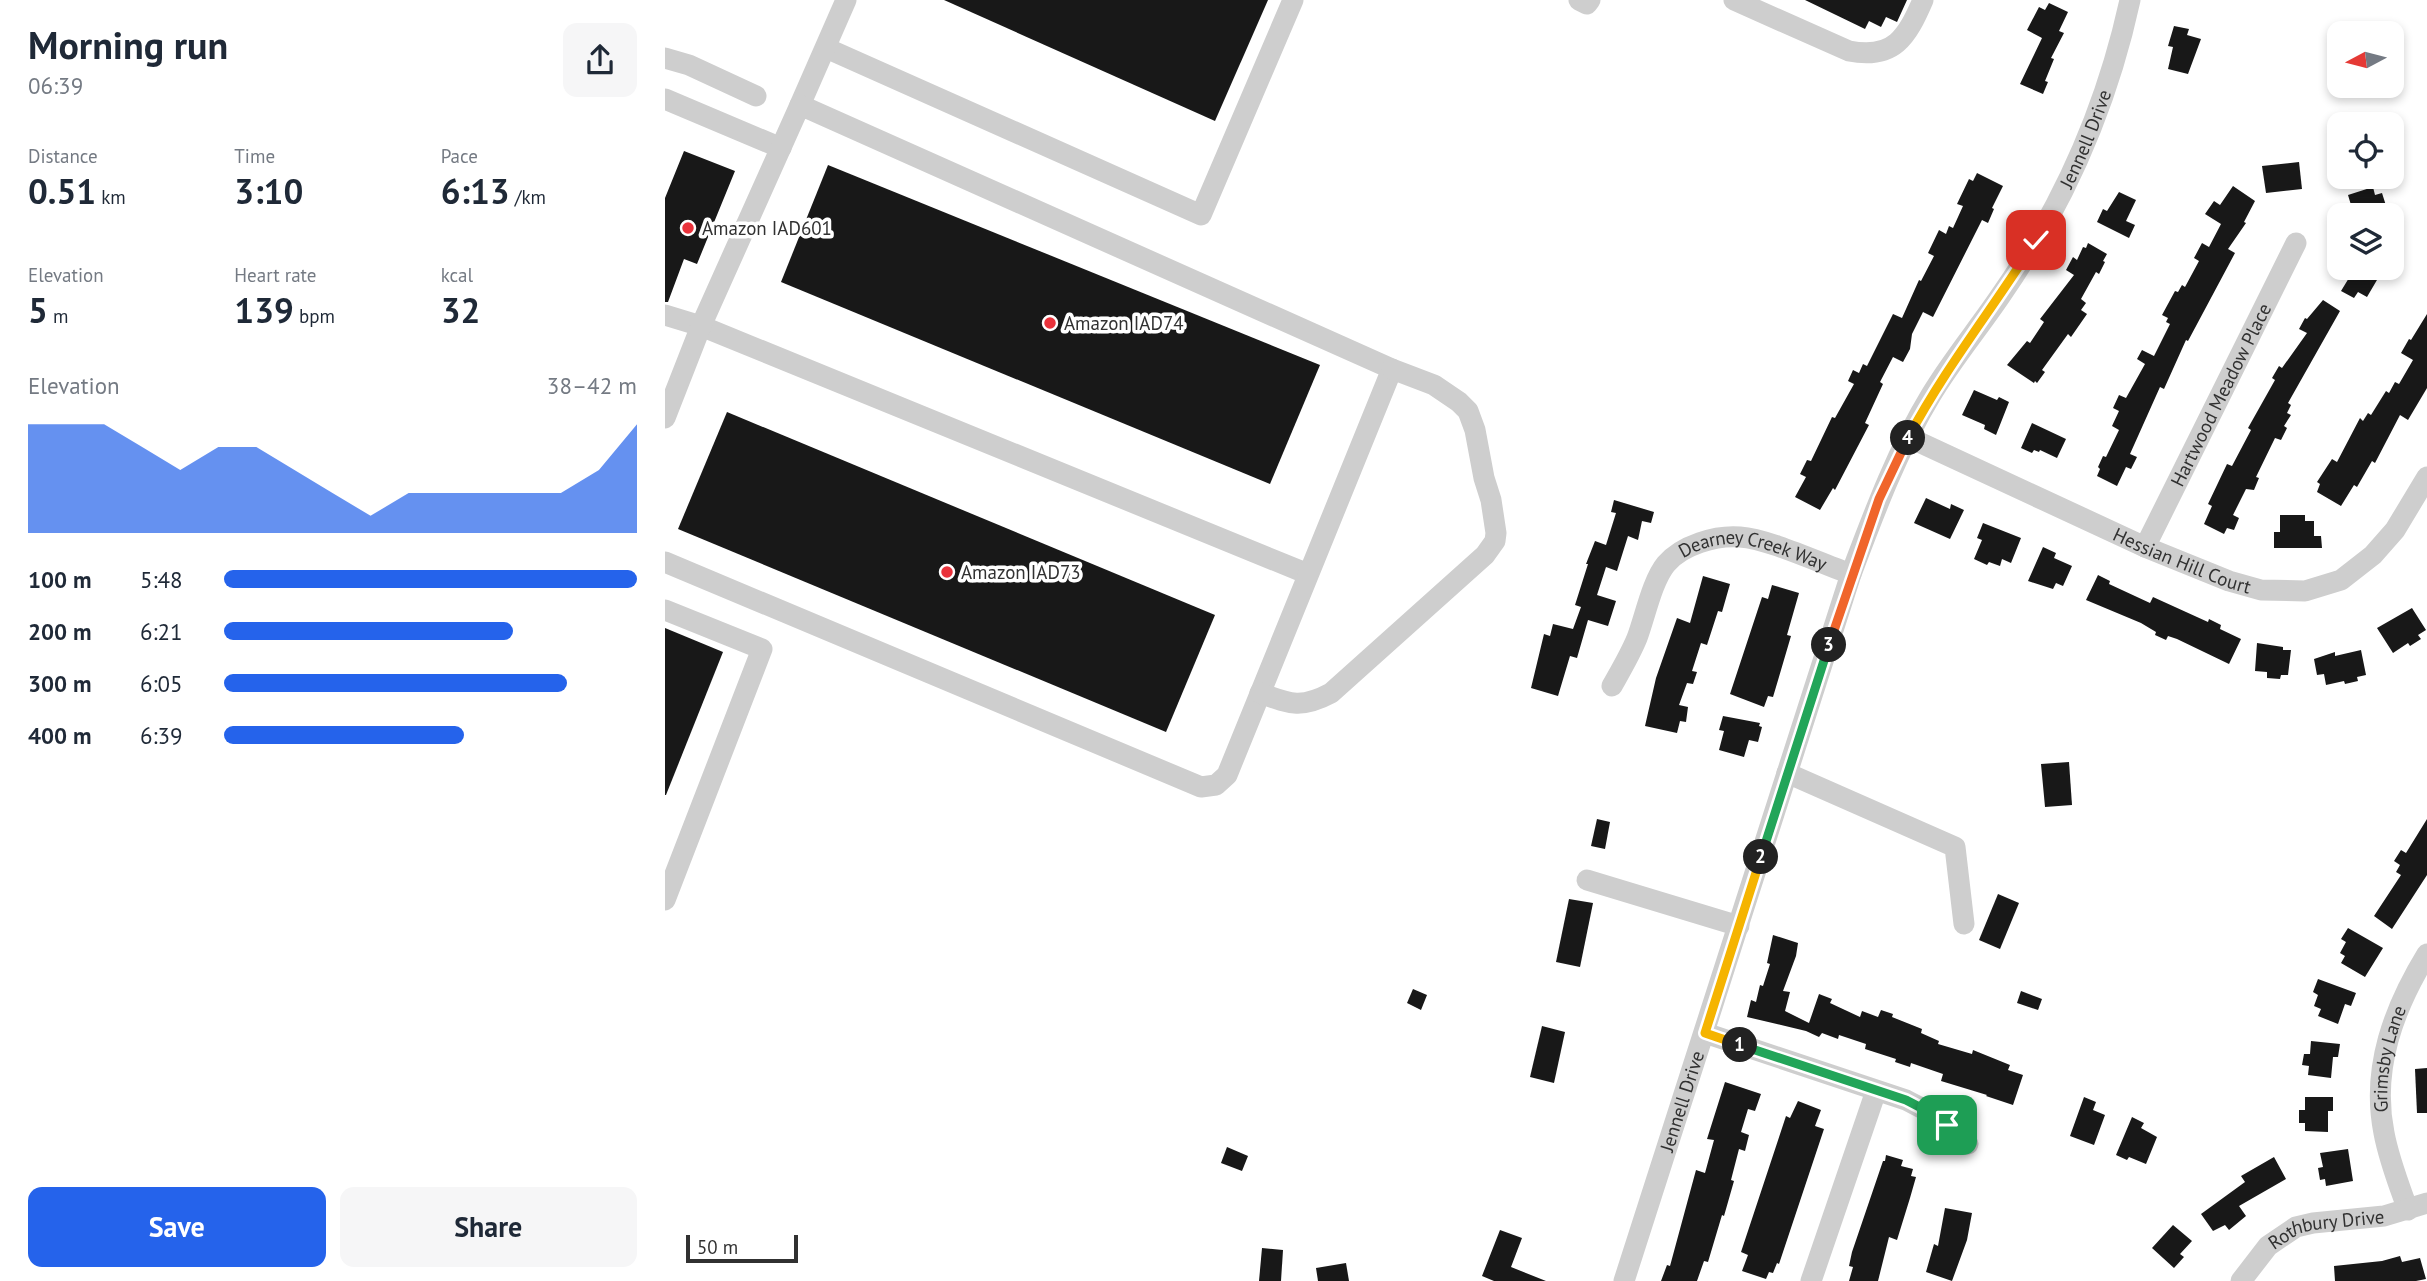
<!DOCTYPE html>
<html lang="en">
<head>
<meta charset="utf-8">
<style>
  :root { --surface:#fff; --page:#f6f6f7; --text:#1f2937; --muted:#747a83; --accent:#2563eb }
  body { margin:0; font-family:"PT Sans",sans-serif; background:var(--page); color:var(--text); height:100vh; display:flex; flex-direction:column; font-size:26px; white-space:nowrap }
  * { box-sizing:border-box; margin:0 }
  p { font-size:23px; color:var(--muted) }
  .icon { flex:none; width:38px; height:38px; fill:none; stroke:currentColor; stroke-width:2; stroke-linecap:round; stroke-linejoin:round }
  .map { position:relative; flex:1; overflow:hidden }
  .panel { display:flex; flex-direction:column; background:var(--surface); width:665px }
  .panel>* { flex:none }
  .needle { width:46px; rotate:263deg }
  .tools { position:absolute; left:1662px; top:21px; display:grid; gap:14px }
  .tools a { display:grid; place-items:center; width:77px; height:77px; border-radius:14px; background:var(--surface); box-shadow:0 4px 10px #0003; font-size:35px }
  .scale { position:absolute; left:21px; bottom:18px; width:112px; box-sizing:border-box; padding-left:7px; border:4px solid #313131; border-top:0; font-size:19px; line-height:24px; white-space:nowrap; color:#313131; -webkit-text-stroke:5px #fff; paint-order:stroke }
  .pin { position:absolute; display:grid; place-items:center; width:60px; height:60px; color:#fff; margin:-30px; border-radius:14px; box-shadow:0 4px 10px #0006 }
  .km { position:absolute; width:35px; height:35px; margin:-18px; border-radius:50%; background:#222; color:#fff; font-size:19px; line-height:35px; text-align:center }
  .round { display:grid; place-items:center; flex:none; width:74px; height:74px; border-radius:14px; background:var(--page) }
  .head { display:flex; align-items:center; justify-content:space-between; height:119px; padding:0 28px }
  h1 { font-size:38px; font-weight:800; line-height:52px }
  .figures { display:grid; grid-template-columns:repeat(3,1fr); gap:10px; height:119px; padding:7px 28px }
  .figures div { display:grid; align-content:center }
  .figures b { font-size:35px; font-weight:800 }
  .figures small { font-size:19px; font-weight:400 }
  .figures p { font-size:19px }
  .chart { height:196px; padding:14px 28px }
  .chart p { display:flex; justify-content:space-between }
  .chart svg { width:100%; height:126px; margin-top:7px; fill:var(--accent); opacity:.7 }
  .action { display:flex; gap:14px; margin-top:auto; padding:14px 28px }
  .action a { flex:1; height:80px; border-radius:14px; background:var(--accent); color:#fff; font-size:28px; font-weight:800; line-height:80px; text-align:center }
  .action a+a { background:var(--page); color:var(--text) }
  ul { padding:0 28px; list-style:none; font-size:23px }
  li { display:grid; grid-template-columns:112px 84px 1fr; align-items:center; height:52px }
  li i { height:18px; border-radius:9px; background:var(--accent) }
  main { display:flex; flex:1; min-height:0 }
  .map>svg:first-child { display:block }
  .building { fill:#181818 }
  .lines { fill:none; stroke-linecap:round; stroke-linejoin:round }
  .minor { stroke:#cecece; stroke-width:21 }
  .split-1-casing { stroke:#fff; stroke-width:14 }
  .split-2-casing { stroke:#fff; stroke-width:14 }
  .split-3-casing { stroke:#fff; stroke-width:14 }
  .split-4-casing { stroke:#fff; stroke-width:14 }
  .split-5-casing { stroke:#fff; stroke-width:14 }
  .split-1 { stroke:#22a559; stroke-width:9 }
  .split-2 { stroke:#f5b400; stroke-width:9 }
  .split-3 { stroke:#22a559; stroke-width:9 }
  .split-4 { stroke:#f0652b; stroke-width:9 }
  .split-5 { stroke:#f5b400; stroke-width:9 }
  .poi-dot { fill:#e9323b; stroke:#fff; stroke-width:2.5 }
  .labels { text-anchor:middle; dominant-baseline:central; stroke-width:7; stroke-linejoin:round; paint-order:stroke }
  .street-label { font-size:19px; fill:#313131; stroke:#fff }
  .poi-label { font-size:19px; fill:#313131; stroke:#fff; text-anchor:start }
</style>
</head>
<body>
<main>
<section class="panel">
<div class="head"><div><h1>Morning run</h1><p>06:39</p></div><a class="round"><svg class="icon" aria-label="share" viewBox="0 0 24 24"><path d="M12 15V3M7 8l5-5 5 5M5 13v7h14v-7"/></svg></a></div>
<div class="figures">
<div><p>Distance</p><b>0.51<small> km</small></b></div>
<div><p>Time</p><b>3:10</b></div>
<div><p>Pace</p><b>6:13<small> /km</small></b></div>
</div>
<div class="figures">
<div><p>Elevation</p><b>5<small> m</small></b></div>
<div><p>Heart rate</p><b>139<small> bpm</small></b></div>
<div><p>kcal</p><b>32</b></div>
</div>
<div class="chart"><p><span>Elevation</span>38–42 m</p>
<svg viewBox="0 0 160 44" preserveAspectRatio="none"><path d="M0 44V6L10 6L20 6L30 14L40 22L50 14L60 14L70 22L80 30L90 38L100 30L110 30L120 30L130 30L140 30L150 22L160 6V44z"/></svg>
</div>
<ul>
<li><b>100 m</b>5:48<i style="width:100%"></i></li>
<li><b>200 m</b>6:21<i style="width:70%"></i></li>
<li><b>300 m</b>6:05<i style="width:83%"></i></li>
<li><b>400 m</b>6:39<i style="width:58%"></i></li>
</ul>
<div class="action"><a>Save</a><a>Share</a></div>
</section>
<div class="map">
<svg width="1762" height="1281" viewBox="0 0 1762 1281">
  <rect width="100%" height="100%" fill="#fff"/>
  <g class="building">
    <path d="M279,0H603L550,121Z"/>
    <path d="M1140,0H1242L1232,22L1221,17L1216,27L1204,21L1200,29Z"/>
    <path d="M1384,3L1403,12L1394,31L1399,33L1386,58L1389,59L1380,81L1383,82L1378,94L1355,84L1377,38L1362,30L1374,7L1380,10Z"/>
    <path d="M1509,26L1524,29L1522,35L1536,39L1523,74L1503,69L1508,47L1503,46Z"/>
    <path d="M19,151L70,171L32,264L19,259L3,302H0V198Z"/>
    <path d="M1634,162L1637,189L1601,193L1597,166Z"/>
    <path d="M163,165L655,365L605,484L116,282Z"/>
    <path d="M1312,173L1338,186L1327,208L1329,209L1323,223L1317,220L1268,317L1258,312L1247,334L1245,349L1238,362L1228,357L1215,382L1218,384L1200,423L1204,425L1170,490L1168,488L1155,510L1130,497L1141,477L1135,474L1142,460L1146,461L1167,417L1170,418L1189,384L1183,381L1188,370L1194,373L1198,364L1202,366L1228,314L1237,318L1254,280L1256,281L1269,256L1263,253L1274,230L1281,234L1284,226L1288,228L1298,206L1292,204L1304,179L1308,181Z"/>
    <path d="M1568,186L1590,201L1579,222L1581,223L1563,249L1570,253L1523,341L1521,340L1499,389L1495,387L1465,454L1472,457L1466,469L1461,467L1452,486L1432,476L1435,469L1433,467L1438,456L1441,457L1454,430L1447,426L1454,411L1448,408L1454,395L1461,398L1480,364L1472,359L1477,350L1489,356L1505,324L1501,322L1503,318L1497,315L1510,291L1513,292L1517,285L1520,287L1534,261L1529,258L1537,243L1544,247L1556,224L1540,214L1549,201L1555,205Z"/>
    <path d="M1708,187L1710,195L1717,193L1724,215H1689L1683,195Z"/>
    <path d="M1454,192L1471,200L1461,221L1470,225L1464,238L1432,222L1438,209L1442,211Z"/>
    <path d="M1423,243L1442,254L1438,261L1440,262L1434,274L1431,272L1416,299L1421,303L1416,310L1422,314L1406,337L1403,334L1377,370L1380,372L1372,383L1370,381L1369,383L1342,365L1362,341L1365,343L1379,322L1375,319L1409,275L1401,270L1408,257L1412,260L1418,247L1421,248Z"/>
    <path d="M1690,268H1719L1702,297L1693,292L1689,298L1676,291Z"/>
    <path d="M1658,300L1675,311L1623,403L1626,405L1622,413L1626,415L1619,426L1622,428L1616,440L1610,438L1591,477L1594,478L1589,490L1581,489L1568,515L1574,518L1569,530L1562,528L1559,534L1539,524L1547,506L1543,504L1562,464L1567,466L1586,430L1583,428L1610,380L1607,378L1614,366L1617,368L1642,333L1634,329L1640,318L1642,319Z"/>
    <path d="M1762,314V388L1743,420L1735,415L1710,463L1707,461L1692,487L1689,485L1676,506L1652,492L1655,484L1652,482L1667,459L1672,462L1695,418L1698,421L1703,413L1706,415L1721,391L1724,393L1730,382L1734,384L1748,360L1736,353L1744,339L1746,340Z"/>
    <path d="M1309,390L1332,400L1334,397L1344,402L1331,435L1319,429L1320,425L1297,415Z"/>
    <path d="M62,412L550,615L501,732L13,529Z"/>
    <path d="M1367,423L1401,439L1392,458L1375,450L1374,452L1369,450L1367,453L1356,448Z"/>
    <path d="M1261,498L1285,509L1286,504L1299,510L1285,539L1249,523Z"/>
    <path d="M949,500L989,512L986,523L977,521L973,540L963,536L952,571L941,567L932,595L951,601L943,626L923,620L912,658L905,656L893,696L866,688L879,634L885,636L888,624L908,629L916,607L910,605L923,564H921L930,541L941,545L951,513L946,512Z"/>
    <path d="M1615,515H1640V521H1649V536H1656L1657,548H1609V532H1615Z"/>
    <path d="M1318,523L1356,538L1346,563L1337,559L1335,566L1324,562L1322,565L1309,559L1317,540L1312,538Z"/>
    <path d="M1378,547L1391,553L1389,558L1407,566L1398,586L1391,583L1388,589L1363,581Z"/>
    <path d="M1433,575L1445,581L1444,584L1485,603L1488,597L1543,622L1544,619L1556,625L1555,629L1576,639L1564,664L1512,639L1503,636L1501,640L1490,635L1491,632L1476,623L1421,600Z"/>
    <path d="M1038,576L1065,584L1057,612L1053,611L1042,645L1036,643L1027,671L1032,672L1028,684L1022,683L1014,705L1023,707L1021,722L1015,721L1012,733L980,726L991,678L1012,618L1025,623Z"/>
    <path d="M1107,585L1134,593L1122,635L1126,636L1116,670L1108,697L1103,696L1099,707L1065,694L1097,597L1103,599Z"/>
    <path d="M1747,608L1761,630L1753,635L1756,639L1745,646L1743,643L1728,653L1712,628Z"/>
    <path d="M0,628L58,652L1,795H0Z"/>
    <path d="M1592,643L1618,647V650H1626L1623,675H1616L1615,679L1602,678V672L1590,671Z"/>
    <path d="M1696,650L1701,675L1692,677L1693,681L1680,684L1679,681L1661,685L1659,674L1652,675L1649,659L1670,652V656Z"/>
    <path d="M1058,716L1095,723L1094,726L1097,727L1093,742L1084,740L1079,757L1054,750L1059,731L1054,730Z"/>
    <path d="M1404,762L1407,805L1380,807L1376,764Z"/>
    <path d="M932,819L945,822L940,849L926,846Z"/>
    <path d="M1762,819V875L1727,929L1709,916L1736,875L1731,872L1735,865L1729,861L1736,850L1741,853Z"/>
    <path d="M1333,894L1354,903L1335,949L1314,940Z"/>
    <path d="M904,899L928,903L915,967L891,962Z"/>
    <path d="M1683,928L1718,948L1700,977L1676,963L1680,956L1675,953L1681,942L1676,939Z"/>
    <path d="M1108,935L1133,943L1131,956L1118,991L1125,992L1120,1011L1144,1023L1154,994L1167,999L1165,1003L1195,1017L1197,1011L1213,1017L1216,1010L1228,1014L1227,1017L1257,1029L1256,1033L1274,1041L1273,1044L1307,1054L1308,1050L1345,1065L1343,1070L1358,1075L1348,1105L1321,1096L1322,1095L1276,1081L1278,1074L1246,1063L1245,1067L1230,1062L1231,1059L1200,1049L1201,1044L1174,1035L1173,1039L1157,1033L1154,1037L1141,1031L1082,1017L1086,1000L1091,1002L1095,985L1098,986L1105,964L1102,963Z"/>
    <path d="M1653,979L1691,993L1686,1006L1680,1004L1673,1024L1653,1016L1656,1009L1649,1006L1653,995L1648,992Z"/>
    <path d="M748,989L762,995L756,1010L742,1003Z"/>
    <path d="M1356,991L1377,999L1373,1010L1352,1003Z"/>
    <path d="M877,1026L900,1032L889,1083L865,1077Z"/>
    <path d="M1646,1041L1675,1044L1673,1057H1668L1666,1078L1643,1075L1644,1066L1637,1065L1639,1054H1645Z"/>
    <path d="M1762,1068V1113H1752L1750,1069Z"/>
    <path d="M1060,1082L1096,1094L1090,1111L1083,1109L1076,1132L1084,1135L1080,1151L1074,1149L1066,1180L1069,1181L1059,1216L1057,1215L1043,1262L1039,1261L1032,1281H996L1002,1265L1005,1266L1031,1170L1040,1173L1049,1140L1042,1139Z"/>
    <path d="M1419,1097L1431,1102L1428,1110L1440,1115L1429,1145L1405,1136Z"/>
    <path d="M1640,1097H1668V1111H1663V1132L1640,1131V1123H1634V1110H1640Z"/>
    <path d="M1133,1101L1156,1110L1150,1126L1159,1129L1114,1264L1112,1263L1108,1273L1104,1272L1101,1279L1077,1271L1083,1255L1076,1252L1121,1116L1125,1118Z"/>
    <path d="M1467,1117L1479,1123L1476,1128L1492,1137L1481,1164L1464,1157L1462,1160L1451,1155Z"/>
    <path d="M562,1147L583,1156L577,1171L556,1163Z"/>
    <path d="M1683,1149L1688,1181L1661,1186L1660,1179L1655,1180L1653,1168L1658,1167L1655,1153Z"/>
    <path d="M1221,1155L1238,1160L1236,1166L1248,1169L1246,1176L1251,1177L1245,1198L1232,1240L1224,1237L1213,1281H1184L1188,1267L1184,1266L1187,1252L1218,1161H1220Z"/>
    <path d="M1609,1157L1621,1179L1574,1206L1581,1216L1564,1230L1560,1225L1548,1231L1536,1214L1580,1182L1576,1176Z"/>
    <path d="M1280,1208L1307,1213L1302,1240L1287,1281L1261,1272L1269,1244L1273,1246Z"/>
    <path d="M1508,1225L1527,1241L1515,1254L1519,1257L1509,1268L1487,1248Z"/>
    <path d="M835,1230L857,1238L846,1267L881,1281H829L817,1276Z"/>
    <path d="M597,1248L618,1250L616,1281H594Z"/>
    <path d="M1735,1256L1737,1262L1755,1258L1761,1279L1751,1281H1670L1669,1266L1717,1261Z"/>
    <path d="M681,1263L684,1281H653L651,1268Z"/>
  </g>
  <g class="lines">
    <g class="minor">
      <path d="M914,0L922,4L925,0"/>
      <path d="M1069,0L1184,51C1229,60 1242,37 1258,0"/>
      <path d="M161,48L536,215L628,0"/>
      <path d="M0,58L24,65L91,96"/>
      <path d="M0,99L116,148"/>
      <path d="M135,105L181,0"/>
      <path d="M0,315L36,326L643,574"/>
      <path d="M0,418L36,326L135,105L727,369L562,775L551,785L536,787L0,562"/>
      <path id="s1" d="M1243,437L1480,547L1564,581L1596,590L1640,591L1676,580L1708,555L1730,530L1762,477"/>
      <path id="s2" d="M1480,547L1631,243"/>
      <path d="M0,610L97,649L0,900"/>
      <path id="s3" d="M947,686C956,670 965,655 972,638C980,617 987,581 1001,564C1017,545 1051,535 1075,537C1104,539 1157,564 1186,574"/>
      <path d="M595,693C625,704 636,709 666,693L820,555L830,541L831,533L826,500L819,478L810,430L803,411L794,402L769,385L727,369"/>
      <path d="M1122,773L1290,847L1299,924"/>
      <path d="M922,880L1074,926"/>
      <path d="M1040,1033L1241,1100L1264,1112L1303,1144"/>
      <path id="s4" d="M1743,1210C1734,1185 1724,1160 1719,1133C1706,1068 1729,1008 1762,954"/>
      <path id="s5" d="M959,1281L1186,574C1209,513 1232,451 1266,395C1287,360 1313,329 1336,295C1398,206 1442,106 1465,0"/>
      <path d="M1146,1281L1211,1091"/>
      <path id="s6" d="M1576,1281L1603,1246L1631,1227L1648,1223L1719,1216L1762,1203"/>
    </g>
  </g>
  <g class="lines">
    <g class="split-1-casing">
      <path id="split-1" d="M1075,1045L1241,1100L1264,1112L1282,1125"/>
    </g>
    <g class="split-2-casing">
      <path id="split-2" d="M1075,1045L1040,1033L1096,857"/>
    </g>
    <g class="split-3-casing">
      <path id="split-3" d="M1096,857L1164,645"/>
    </g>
    <g class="split-4-casing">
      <path id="split-4" d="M1164,645L1214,499L1243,438"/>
    </g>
    <g class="split-5-casing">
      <path id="split-5" d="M1243,438C1280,368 1329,307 1371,240"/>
    </g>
    <use href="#split-1" class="split-1"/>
    <use href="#split-2" class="split-2"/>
    <use href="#split-3" class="split-3"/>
    <use href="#split-4" class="split-4"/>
    <use href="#split-5" class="split-5"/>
  </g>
  <g class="poi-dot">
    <circle cx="23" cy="228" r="7"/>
    <circle cx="385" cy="323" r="7"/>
    <circle cx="282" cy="572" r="7"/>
  </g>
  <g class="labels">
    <g class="street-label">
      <text stroke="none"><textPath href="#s5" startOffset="1239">Jennell Drive</textPath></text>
      <text stroke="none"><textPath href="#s2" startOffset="170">Hartwood Meadow Place</textPath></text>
      <text stroke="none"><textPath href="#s1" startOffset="301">Hessian Hill Court</textPath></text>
      <text stroke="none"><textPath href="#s3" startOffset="229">Dearney Creek Way</textPath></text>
      <text stroke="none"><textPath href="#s4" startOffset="156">Grimsby Lane</textPath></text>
      <text stroke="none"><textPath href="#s5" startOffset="189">Jennell Drive</textPath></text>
      <text stroke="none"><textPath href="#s6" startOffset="107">Rothbury Drive</textPath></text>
    </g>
    <g class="poi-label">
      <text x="37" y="228">Amazon IAD601</text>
      <text x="399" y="323">Amazon IAD74</text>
      <text x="296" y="572">Amazon IAD73</text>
    </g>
  </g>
</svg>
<div class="tools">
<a><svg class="needle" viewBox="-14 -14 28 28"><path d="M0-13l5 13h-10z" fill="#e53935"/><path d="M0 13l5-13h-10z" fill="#747a83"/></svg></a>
<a><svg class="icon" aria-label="locate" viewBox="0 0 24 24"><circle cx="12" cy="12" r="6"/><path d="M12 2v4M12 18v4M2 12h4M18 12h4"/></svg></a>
<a><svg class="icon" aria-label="layers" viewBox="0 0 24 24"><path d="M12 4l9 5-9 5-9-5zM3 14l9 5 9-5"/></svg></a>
</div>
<div class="scale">50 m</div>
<div class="pin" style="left:1282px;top:1125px;background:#1e9e55"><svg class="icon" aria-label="arrive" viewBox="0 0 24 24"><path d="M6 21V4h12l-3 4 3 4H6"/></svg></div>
<div class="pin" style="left:1371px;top:240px;background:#d93025"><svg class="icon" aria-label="check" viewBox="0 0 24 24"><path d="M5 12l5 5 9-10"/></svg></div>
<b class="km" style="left:1075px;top:1045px">1</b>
<b class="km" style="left:1096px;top:857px">2</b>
<b class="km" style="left:1164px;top:645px">3</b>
<b class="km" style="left:1243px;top:438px">4</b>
</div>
</main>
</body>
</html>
